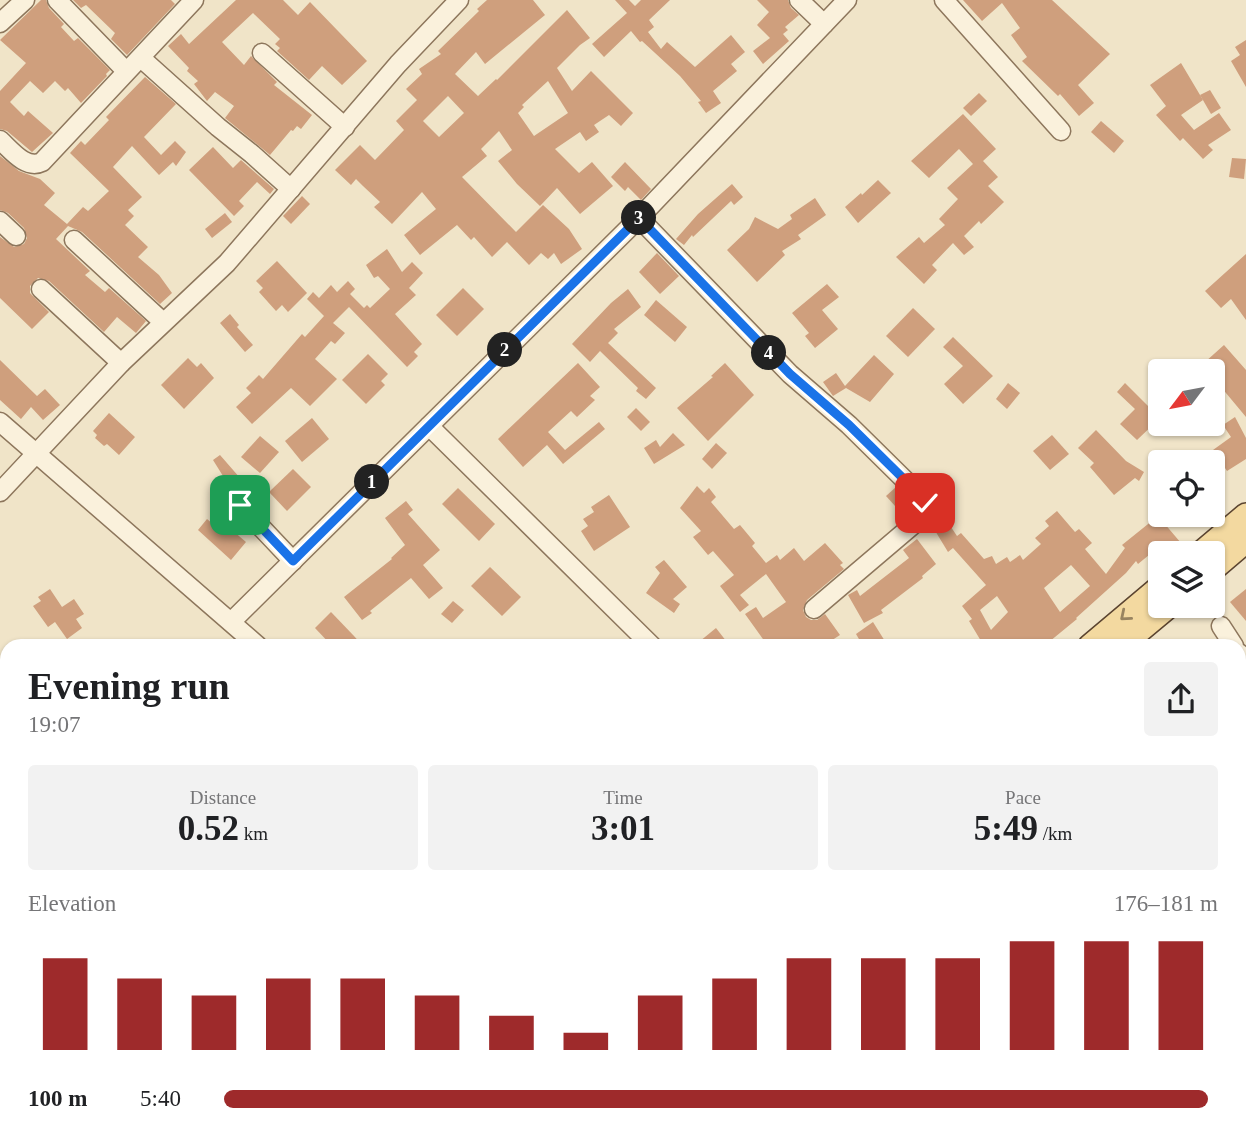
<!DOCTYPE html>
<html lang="en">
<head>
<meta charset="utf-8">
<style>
  :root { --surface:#fff; --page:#f2f2f2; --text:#202124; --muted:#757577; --accent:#9e2a2b }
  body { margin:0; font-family:Georgia,serif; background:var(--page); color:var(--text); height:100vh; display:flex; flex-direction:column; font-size:26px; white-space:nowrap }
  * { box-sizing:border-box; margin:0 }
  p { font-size:23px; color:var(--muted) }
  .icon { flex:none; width:38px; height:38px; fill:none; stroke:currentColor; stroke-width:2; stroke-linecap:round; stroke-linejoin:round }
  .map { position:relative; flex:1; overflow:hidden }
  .side { position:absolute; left:0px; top:639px; width:1246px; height:502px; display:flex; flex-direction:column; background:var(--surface); border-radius:21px 21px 0 0; box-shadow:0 2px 5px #0004 }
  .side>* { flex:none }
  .needle { width:46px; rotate:238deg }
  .controls { position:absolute; left:1148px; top:359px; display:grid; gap:14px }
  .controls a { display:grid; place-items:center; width:77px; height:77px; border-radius:7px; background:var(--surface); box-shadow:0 2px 5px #0004; font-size:35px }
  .pin { position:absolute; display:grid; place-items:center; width:60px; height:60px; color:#fff; margin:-30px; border-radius:14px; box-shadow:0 4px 10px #0006 }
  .km { position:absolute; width:35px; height:35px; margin:-18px; border-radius:50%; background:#222; color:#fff; font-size:19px; line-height:35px; text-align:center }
  .round { display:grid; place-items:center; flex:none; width:74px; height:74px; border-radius:7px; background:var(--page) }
  .headline { display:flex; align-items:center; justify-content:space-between; height:119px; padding:0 28px }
  h1 { font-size:38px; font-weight:700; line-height:52px }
  .metrics { display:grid; grid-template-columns:repeat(3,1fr); gap:10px; height:119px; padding:7px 28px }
  .metrics div { display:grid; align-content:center; border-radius:7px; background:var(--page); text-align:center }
  .metrics b { font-size:35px; font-weight:700 }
  .metrics small { font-size:19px; font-weight:400 }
  .metrics p { font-size:19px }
  .chart { height:196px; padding:14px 28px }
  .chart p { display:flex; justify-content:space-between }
  .chart svg { width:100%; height:126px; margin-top:7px; stroke:var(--accent); stroke-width:6 }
  ul { padding:0 28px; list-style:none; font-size:23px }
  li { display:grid; grid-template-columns:112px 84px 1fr; align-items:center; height:52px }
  li i { height:18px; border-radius:9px; background:var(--accent) }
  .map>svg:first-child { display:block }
  .building { fill:#cf9f7d; fill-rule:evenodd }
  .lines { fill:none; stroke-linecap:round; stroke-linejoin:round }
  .minor-casing { stroke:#8d765c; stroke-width:21 }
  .major-casing { stroke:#5b4430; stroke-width:26 }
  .minor { stroke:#faf1dc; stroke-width:18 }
  .major { stroke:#f3d9a0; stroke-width:23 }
  .oneway { stroke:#988460 }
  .route-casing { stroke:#fff; stroke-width:14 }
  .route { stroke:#1a73e8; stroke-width:9 }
</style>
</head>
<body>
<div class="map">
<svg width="1246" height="1140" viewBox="0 0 1246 1140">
  <rect width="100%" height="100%" fill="#f0e4c8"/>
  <g class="building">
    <path d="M41,0H46L49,8L64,24L61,27L74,41L78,38L110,70L106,74L107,76L81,103L68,88L65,91L55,81L43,93L30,81L10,102L24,116L28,111L53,133L32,152L7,131L0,129V91L26,63L0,40Z"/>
    <path d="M73,0H171L175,4L127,55L111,39L115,33L86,5L81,8Z"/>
    <path d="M236,0H283L298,15L310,2L367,61L342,85L322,66L309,80L277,51L280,48L275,44L280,39L253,13L222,42L244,65L251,56L277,82L274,85L312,115L301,129L297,126L293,131L291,130L270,155L225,118L234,106L215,92L207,101L194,84L198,81L187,71L189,68L168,46L181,34L189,44Z"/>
    <path d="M487,0H533L545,15L485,64L476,52L455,74L478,96L496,79L497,80L567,10L590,38L580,45L557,68L572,91L591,71L633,113L621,126L609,115L594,125L599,132L586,141L580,132L555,149L579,173L592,162L613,186L580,214L557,188L540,206L517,184L498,161L512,150L499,131L481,149L487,156L462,177L516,232L543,205L569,229L582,249L561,264L554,253L548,259L541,253L529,265L507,242L492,257L474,237L471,240L457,225L420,255L404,235L436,209L422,192L392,224L374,207L380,202L363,186L356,179L351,185L335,170L360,145L375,160L404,130L396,121L417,100L406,89L422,74L419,69L441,54L438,51L479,11L477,9ZM548,81L568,113L534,136L518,113L524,107L522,105ZM448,96L464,113L439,137L423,121Z"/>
    <path d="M615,0H629L635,6L641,0H670L649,20L654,27L648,32L661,49L667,42L695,67L731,35L745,52L731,64L737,71L713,91L721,103L706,113L698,102L701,101L680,76L642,41L640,42L631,31L604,57L592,44L627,13Z"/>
    <path d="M757,0H788L791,8L799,15L785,27L788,30L783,34L789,41L763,64L753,51L770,38L757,25L769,12Z"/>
    <path d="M963,0H1052L1110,54L1078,85L1094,103L1079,116L1060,94L1058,96L1022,61L1027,57L1011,35L1020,28L1002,3L982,21Z"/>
    <path d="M1246,40V87L1231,61L1240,55L1235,47Z"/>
    <path d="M1181,63L1203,100L1181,115L1194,130L1219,113L1231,130L1208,145L1213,150L1203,159L1183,138L1180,141L1156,115L1166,106L1150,85Z"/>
    <path d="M145,77L176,104L144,137L161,155L175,141L186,152L176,166L173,162L159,175L132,146L113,167L142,197L128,210L134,216L125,225L148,247L138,257L159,275L172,293L160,304L82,232L68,226L56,239L90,271L85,275L105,292L109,288L146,321L136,333L117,317L104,332L49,281L38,278L30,286V293L49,312L32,329L0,298V237L14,247L24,244L27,238L24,228L8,213L0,210V156L19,171L40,179L55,193L44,205L67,224L83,207L88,211L109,191L70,153L81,141L85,145L109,120L106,117Z"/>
    <path d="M1210,90L1221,108L1211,114L1200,95Z"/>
    <path d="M979,93L987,101L971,116L963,108Z"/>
    <path d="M963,114L996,149L983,161L998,177L988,186L1004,202L981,224L979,221L964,236L974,247L964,255L953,243L932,265L937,270L924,284L896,257L919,237L924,243L945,225L939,219L958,199L947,188L973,164L959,149L929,178L911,161Z"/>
    <path d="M1101,121L1124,141L1114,153L1091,132Z"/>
    <path d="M213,147L233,168L241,160L274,189L270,194L257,182L239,201L244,206L234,216L189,170Z"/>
    <path d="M1232,158L1246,159L1244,179L1229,177Z"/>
    <path d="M625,162L651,189L641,200L628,187L625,191L611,177Z"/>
    <path d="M878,180L891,193L858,223L845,207L861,193L862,195Z"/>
    <path d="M732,184L743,197L734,205L731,201L693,237L692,235L684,245L676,239L698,214Z"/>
    <path d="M302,196L310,204L291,224L283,216Z"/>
    <path d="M815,198L826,215L798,235L801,239L782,251L785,255L757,282L727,250L749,229L755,217L778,229L792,219L790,215Z"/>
    <path d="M225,213L232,222L212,238L205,229Z"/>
    <path d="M387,249L402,272L412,262L423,273L409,288L416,295L395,314L422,344L414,352L418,356L407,367L349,307L333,323L345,333L335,344L331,341L315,359L337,379L310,406L291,388L252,424L236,407L251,393L246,388L259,375L263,379L302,334L305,337L324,316L307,299L313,292L319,298L331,285L337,292L348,281L355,289L350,294L364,308L367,305L370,308L390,289L378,276L374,278L366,265Z"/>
    <path d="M657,253L679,276L660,294L639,272Z"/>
    <path d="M1246,254V320L1231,299L1221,308L1205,291Z"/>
    <path d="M277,261L307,293L288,312L282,305L276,311L259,292L263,288L256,281Z"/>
    <path d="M827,284L839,297L822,310L838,329L815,348L805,336L809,333L792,313Z"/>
    <path d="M463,288L484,309L457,336L436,315Z"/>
    <path d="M628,289L641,307L614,329L618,333L608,343L656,388L646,399L636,391L638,388L600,351L590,362L572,344L611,303Z"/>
    <path d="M656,300L687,327L675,342L644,315Z"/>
    <path d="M913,308L935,329L908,357L886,336Z"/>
    <path d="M230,314L239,325L237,327L253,345L245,352L220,323Z"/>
    <path d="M953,337L993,376L963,404L944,384L963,366L943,347Z"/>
    <path d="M1224,345L1246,370V417L1221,387L1213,394V371H1195Z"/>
    <path d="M368,354L388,374L381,381L385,385L366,404L342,380Z"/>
    <path d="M874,355L894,374L870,402L846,388L833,396L823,382L836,373L845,386Z"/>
    <path d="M188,358L197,367L201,363L214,378L184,409L161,385Z"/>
    <path d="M0,360L37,396L45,389L60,405L43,420L31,407L21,419L0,400Z"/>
    <path d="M578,363L600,387L590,396L595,400L577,417L571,411L548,432L565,450L599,422L605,429L563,464L547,445L523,467L498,439Z"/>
    <path d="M725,363L754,395L708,441L677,408L713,377L711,376Z"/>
    <path d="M1008,383L1020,393L1007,409L996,399Z"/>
    <path d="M1125,383L1160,418L1137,440L1120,424L1135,409L1117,392Z"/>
    <path d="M636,408L650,422L641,431L627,417Z"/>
    <path d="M109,413L135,437L119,455L107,444L104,446L95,438L97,435L93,431Z"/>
    <path d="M1235,417L1246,438V459L1227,471L1213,450L1231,437L1223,425Z"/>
    <path d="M312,418L329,439L302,462L285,441Z"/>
    <path d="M1096,430L1126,461L1144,472L1139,481L1135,478L1114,495L1090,467L1094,463L1078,448Z"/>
    <path d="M673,433L685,445L654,464L644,448L656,440L660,447Z"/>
    <path d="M1052,435L1069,454L1050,470L1033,451Z"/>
    <path d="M260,436L279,452L260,473L241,457Z"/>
    <path d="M716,443L727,453L712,469L702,459Z"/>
    <path d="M220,455L247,486L225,505L216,494L228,484L213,460Z"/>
    <path d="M293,469L311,487L287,511L269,492Z"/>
    <path d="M697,486L704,493L709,488L716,497L711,502L734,529L740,525L755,543L752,546L766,563L777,555L780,560L794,548L804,561L825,543L843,563L840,565L844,569L807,600L803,610L806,617L811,620H817L825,614L840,635L823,646H768L745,614L756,607L763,618L786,602L766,574L740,595L749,605L740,612L720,586L734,575L713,551L708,555L693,537L701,531L680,508Z"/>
    <path d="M896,487L910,501L913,509L905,517L886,496Z"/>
    <path d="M458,488L495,524L479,541L442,504Z"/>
    <path d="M609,495L630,527L594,551L581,531L588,526L583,519L594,512L591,507Z"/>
    <path d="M406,501L413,510L408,514L440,550L423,565L443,588L429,599L411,578L370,611L372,613L362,620L344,597L392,559L391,558L405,545L385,518Z"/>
    <path d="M1057,511L1075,532L1079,529L1092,543L1085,549L1106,574L1125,548L1122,545L1158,516L1181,543L1169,553H1166L1160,546L1138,564L1136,561L1126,573L1076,618L1077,619L1044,646H984L969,621L972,619L962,606L986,585L953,548L948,552L934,529L947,521L957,536L961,533L984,559L992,556L996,564L1007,557L1010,562L1020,555L1023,560L1041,544L1035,538L1049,526L1045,521ZM1071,565L1090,586L1060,612L1044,588ZM997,596L1008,612L991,630L980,610Z"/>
    <path d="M207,519L221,531L226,525L246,542L231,560L198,530Z"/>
    <path d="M917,539L936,564L922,576L923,578L881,610L883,613L864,623L848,595L857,590L860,596L909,558L903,550Z"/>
    <path d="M664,560L687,587L673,599L680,604L674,613L646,593L660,573L655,567Z"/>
    <path d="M490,567L521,597L502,616L471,586Z"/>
    <path d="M50,589L62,607L74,599L84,614L76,619L82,628L67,639L55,622L48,627L33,606L41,601L38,597Z"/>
    <path d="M1246,589V621L1230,602Z"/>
    <path d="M453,601L464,610L452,623L441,614Z"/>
    <path d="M331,612L354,636L363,646H332L315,628Z"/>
    <path d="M873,622L888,646H863L856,634Z"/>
    <path d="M716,628L730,646H694Z"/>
  </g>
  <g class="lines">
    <g class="minor-casing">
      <g id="minor">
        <path d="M57,0L126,71"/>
        <path d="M799,0L824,24"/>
        <path d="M944,0L1061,131"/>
        <path d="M0,23L25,0"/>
        <path d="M262,53L345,127"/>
        <path d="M141,58L218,127L252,154L291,189"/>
        <path d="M0,140C11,150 26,170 42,162L194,0"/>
        <path d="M639,218L790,374L849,425L920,495L927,513L814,609"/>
        <path d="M0,221L16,236"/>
        <path d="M74,240L163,322"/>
        <path d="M41,289L121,363"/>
        <path d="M0,422L258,646"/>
        <path d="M429,426L652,646"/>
        <path d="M0,492L121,363L227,263L398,64L459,0"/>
        <path d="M240,505L293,561"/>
        <path d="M231,622L639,218L847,0"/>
        <path d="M1221,626L1234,646"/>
        <path d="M1239,653L1246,664"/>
        <path d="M0,741L7,747"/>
        <path d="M0,911L7,914"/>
        <path d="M446,1134L454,1140"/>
        <path d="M1222,1134L1228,1140"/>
      </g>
    </g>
    <g class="major-casing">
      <g id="major">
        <path d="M1201,553L1246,515"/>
        <path d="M1213,569L1246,541"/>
        <path d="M1090,646L1160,587"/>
        <path d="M1121,646L1169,606"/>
        <path d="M541,1140L546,1134"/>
        <path d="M574,1140L580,1134"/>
      </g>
    </g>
    <use href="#minor" class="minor"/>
    <use href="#major" class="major"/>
  </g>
  <defs><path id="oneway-chevron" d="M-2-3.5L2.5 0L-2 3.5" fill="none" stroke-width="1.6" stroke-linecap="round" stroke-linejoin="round" transform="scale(1.75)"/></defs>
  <use class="oneway" href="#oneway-chevron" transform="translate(1125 616) rotate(140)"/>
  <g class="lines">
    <g class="route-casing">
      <path id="route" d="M240,505L293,561L639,218L790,374L849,425L920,495L925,503"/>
    </g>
    <use href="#route" class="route"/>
  </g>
</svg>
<div class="controls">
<a><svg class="needle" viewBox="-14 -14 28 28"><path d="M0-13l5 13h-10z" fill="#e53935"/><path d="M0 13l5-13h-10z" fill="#757577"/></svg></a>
<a><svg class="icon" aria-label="locate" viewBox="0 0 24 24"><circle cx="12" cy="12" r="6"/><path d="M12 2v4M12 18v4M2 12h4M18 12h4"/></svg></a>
<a><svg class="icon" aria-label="layers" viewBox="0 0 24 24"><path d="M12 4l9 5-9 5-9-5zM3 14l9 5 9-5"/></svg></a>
</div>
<div class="pin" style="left:240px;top:505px;background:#1e9e55"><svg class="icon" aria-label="arrive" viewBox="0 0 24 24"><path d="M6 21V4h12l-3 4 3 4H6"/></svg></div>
<div class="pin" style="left:925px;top:503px;background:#d93025"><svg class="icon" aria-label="check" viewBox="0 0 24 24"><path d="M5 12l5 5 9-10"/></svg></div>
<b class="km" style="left:372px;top:482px">1</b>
<b class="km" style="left:505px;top:350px">2</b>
<b class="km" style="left:639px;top:218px">3</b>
<b class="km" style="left:769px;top:353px">4</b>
<section class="side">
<div class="headline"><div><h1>Evening run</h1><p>19:07</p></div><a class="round"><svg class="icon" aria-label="share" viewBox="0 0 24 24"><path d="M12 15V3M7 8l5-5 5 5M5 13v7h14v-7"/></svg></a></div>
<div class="metrics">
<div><p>Distance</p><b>0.52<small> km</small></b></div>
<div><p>Time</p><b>3:01</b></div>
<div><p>Pace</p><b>5:49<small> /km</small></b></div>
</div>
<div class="chart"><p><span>Elevation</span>176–181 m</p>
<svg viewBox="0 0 160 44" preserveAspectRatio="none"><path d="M5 44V12M15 44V19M25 44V25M35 44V19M45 44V19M55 44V25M65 44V32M75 44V38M85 44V25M95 44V19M105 44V12M115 44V12M125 44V12M135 44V6M145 44V6M155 44V6"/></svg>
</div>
<ul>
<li><b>100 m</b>5:40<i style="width:99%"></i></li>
</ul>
</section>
</div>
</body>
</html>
